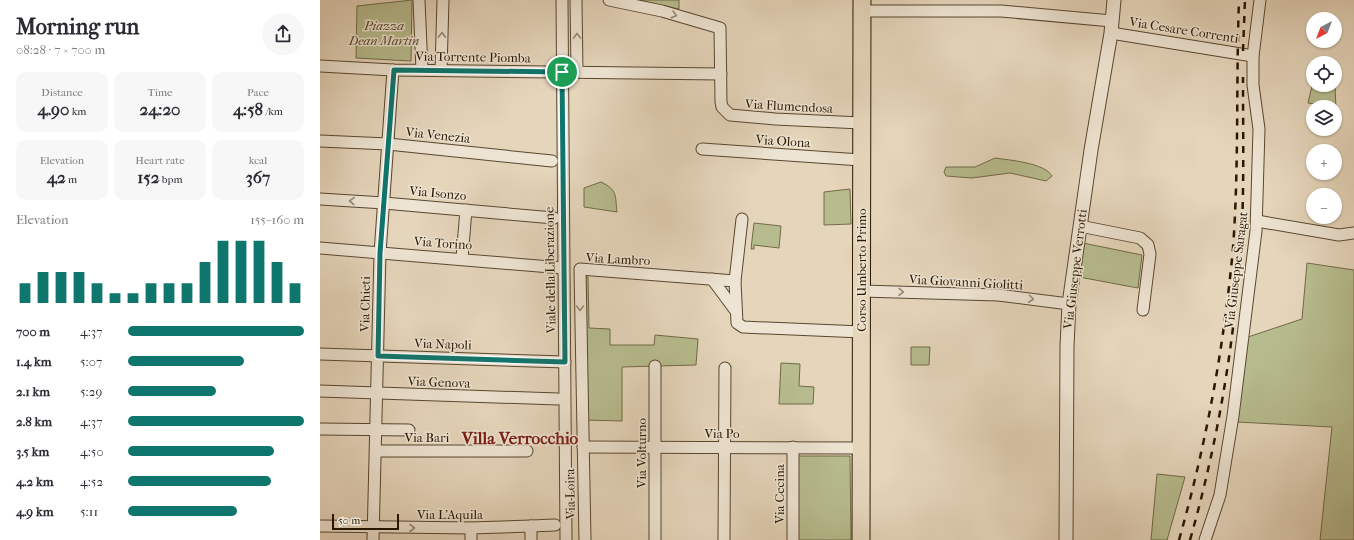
<!DOCTYPE html>
<html lang="en">
<head>
<meta charset="utf-8">
<style>
  :root { --surface:#fff; --page:#f7f7f7; --text:#2b2b33; --muted:#7c7c81; --accent:#0f766e }
  body { margin:0; font-family:"IM FELL French Canon",serif; background:var(--page); color:var(--text); height:100vh; display:flex; flex-direction:column; font-size:15px; white-space:nowrap }
  * { box-sizing:border-box; margin:0 }
  p { font-size:13px; color:var(--muted) }
  .icon { flex:none; width:22px; height:22px; fill:none; stroke:currentColor; stroke-width:2; stroke-linecap:round; stroke-linejoin:round }
  .map { position:relative; flex:1; overflow:hidden }
  .side { display:flex; flex-direction:column; background:var(--surface); width:320px }
  .side>* { flex:none }
  .needle { width:26px; rotate:222deg }
  .controls { position:absolute; left:986px; top:12px; display:grid; gap:8px }
  .controls a { display:grid; place-items:center; width:36px; height:36px; border-radius:50%; background:var(--surface); box-shadow:0 1px 3px #0004; font-size:20px }
  .scale { position:absolute; left:12px; bottom:10px; width:67px; box-sizing:border-box; padding-left:4px; border:2px solid #2a1800; border-top:0; font-size:11px; line-height:14px; white-space:nowrap; color:#2a1800; -webkit-text-stroke:3px #eee4d3; paint-order:stroke }
  .pin { position:absolute; display:grid; place-items:center; width:34px; height:34px; color:#fff; margin:-17px; border:2px solid #fff; border-radius:50%; box-shadow:0 1px 4px #0007 }
  .round { display:grid; place-items:center; flex:none; width:42px; height:42px; border-radius:21px; background:var(--page) }
  .overview { display:flex; align-items:center; justify-content:space-between; height:68px; padding:0 16px }
  h1 { font-size:22px; font-weight:700; line-height:30px }
  .stats { display:grid; grid-template-columns:repeat(3,1fr); gap:6px; height:68px; padding:4px 16px }
  .stats div { display:grid; align-content:center; border-radius:10px; background:var(--page); text-align:center }
  .stats b { font-size:17px; font-weight:700 }
  .stats small { font-size:11px; font-weight:400 }
  .stats p { font-size:11px }
  .chart { height:112px; padding:8px 16px }
  .chart p { display:flex; justify-content:space-between }
  .chart svg { width:100%; height:72px; margin-top:4px; stroke:var(--accent); stroke-width:6 }
  ul { padding:0 16px; list-style:none; font-size:13px }
  li { display:grid; grid-template-columns:64px 48px 1fr; align-items:center; height:30px }
  li i { height:10px; border-radius:5px; background:var(--accent) }
  main { display:flex; flex:1; min-height:0 }
  .map>svg:first-child { display:block }
  .green { fill:#b7bc8e; stroke:#706a47 }
  .lines { fill:none; stroke-linecap:round; stroke-linejoin:round }
  .minor-casing { stroke:#59472f; stroke-width:13 }
  .tertiary-casing { stroke:#59472f; stroke-width:15 }
  .primary-casing { stroke:#2a1800; stroke-width:19 }
  .minor { stroke:#eee4d3; stroke-width:11 }
  .tertiary { stroke:#eee4d3; stroke-width:13 }
  .primary { stroke:#e5d5bb; stroke-width:17 }
  .rail { stroke:#2a1800; stroke-width:2.5; stroke-dasharray:7 7; stroke-linecap:butt }
  .oneway { stroke:#968874 }
  .route-casing { stroke:#fff; stroke-width:8 }
  .route { stroke:#0f766e; stroke-width:5 }
  .labels { text-anchor:middle; dominant-baseline:central; stroke-width:3; stroke-linejoin:round; paint-order:stroke }
  .park-label { font-size:13px; font-style:italic; fill:#54492b; stroke:#eee4d3 }
  .street-label { font-size:13px; fill:#2a1800; stroke:#eee4d3 }
  .district-label { font-size:17px; font-weight:bold; fill:#7a1f14; stroke:#eee4d3 }
</style>
</head>
<body>
<main>
<section class="side">
<div class="overview"><div><h1>Morning run</h1><p>08:28 · 7 × 700 m</p></div><a class="round"><svg class="icon" aria-label="share" viewBox="0 0 24 24"><path d="M12 15V3M7 8l5-5 5 5M5 13v7h14v-7"/></svg></a></div>
<div class="stats">
<div><p>Distance</p><b>4.90<small> km</small></b></div>
<div><p>Time</p><b>24:20</b></div>
<div><p>Pace</p><b>4:58<small> /km</small></b></div>
</div>
<div class="stats">
<div><p>Elevation</p><b>42<small> m</small></b></div>
<div><p>Heart rate</p><b>152<small> bpm</small></b></div>
<div><p>kcal</p><b>367</b></div>
</div>
<div class="chart"><p><span>Elevation</span>155–160 m</p>
<svg viewBox="0 0 160 44" preserveAspectRatio="none"><path d="M5 44V32M15 44V25M25 44V25M35 44V25M45 44V32M55 44V38M65 44V38M75 44V32M85 44V32M95 44V32M105 44V19M115 44V6M125 44V6M135 44V6M145 44V19M155 44V32"/></svg>
</div>
<ul>
<li><b>700 m</b>4:37<i style="width:100%"></i></li>
<li><b>1.4 km</b>5:07<i style="width:66%"></i></li>
<li><b>2.1 km</b>5:29<i style="width:50%"></i></li>
<li><b>2.8 km</b>4:37<i style="width:100%"></i></li>
<li><b>3.5 km</b>4:50<i style="width:83%"></i></li>
<li><b>4.2 km</b>4:52<i style="width:81%"></i></li>
<li><b>4.9 km</b>5:11<i style="width:62%"></i></li>
</ul>
</section>
<div class="map">
<svg width="1034" height="540" viewBox="0 0 1034 540">
  <rect width="100%" height="100%" fill="#e5d5bb"/>
  <filter id="stains"><feTurbulence type="fractalNoise" baseFrequency=".005" numOctaves="4"/><feColorMatrix values="0 0 0 0 .2 0 0 0 0 .09 0 0 0 0 .02 0 0 0 .5 -.17"/></filter>
  <radialGradient id="worn" r=".72"><stop offset=".6" stop-color="#630" stop-opacity="0"/><stop offset="1" stop-color="#630" stop-opacity=".3"/></radialGradient>
  <g class="green">
    <path d="M92,0L91,61L36,58L37,6Z"/>
    <path d="M317,0H359V9Z"/>
    <path d="M1015,85L1016,109L1015,107L988,103L992,86Z"/>
    <path d="M675,158C689,160 725,163 732,176L726,181L690,173L652,178L626,176L624,172L626,167H655Z"/>
    <path d="M281,182C298,190 295,196 297,212L264,207V188Z"/>
    <path d="M530,189L531,224L504,225V192Z"/>
    <path d="M434,223L461,226L459,248L434,245V249H431Z"/>
    <path d="M763,243L822,255L818,288L759,277Z"/>
    <path d="M987,263L1034,270V540H1000L1012,427L917,422L925,338L982,319Z"/>
    <path d="M262,277H268L269,328L290,329V345H334L335,335L378,339L376,365L302,367V421L264,420Z"/>
    <path d="M591,347H610L609,365H591Z"/>
    <path d="M461,363L480,364L479,386L494,387L493,404H459Z"/>
    <path d="M478,456H530L531,540H478Z"/>
    <path d="M837,474L865,477L847,540H831Z"/>
  </g>
  <g class="lines">
    <g class="minor-casing">
      <g id="minor">
        <path d="M99,0L102,70"/>
        <path d="M242,0L246,540"/>
        <path d="M256,0L257,71"/>
        <path d="M289,0L342,11L400,28L401,102L402,107L410,115L455,119L541,123"/>
        <path d="M542,11H681L792,21"/>
        <path d="M791,33L933,56"/>
        <path d="M0,66L73,70L401,74"/>
        <path d="M121,70L123,0"/>
        <path d="M0,141L68,144L232,161"/>
        <path d="M382,149L541,160"/>
        <path d="M0,199L64,203L234,218"/>
        <path d="M422,219L415,281L417,323L423,327L542,332"/>
        <path d="M937,221L1019,235L1034,233"/>
        <path d="M760,226L820,238L828,245L830,254L823,310"/>
        <path d="M0,248L243,268"/>
        <path d="M142,258L146,210"/>
        <path d="M392,279L415,310"/>
        <path d="M542,291L678,295L749,304"/>
        <path d="M0,354L245,362"/>
        <path d="M0,391L238,399"/>
        <path d="M0,429L89,430"/>
        <path d="M263,447L542,448"/>
        <path d="M473,447V540"/>
        <path d="M56,451H207"/>
        <path d="M0,526L151,528L211,526V540"/>
        <path d="M211,526L235,525"/>
        <path d="M53,540L60,253L73,70"/>
        <path d="M151,540V528"/>
        <path d="M265,540L260,269L415,281"/>
        <path d="M335,540V366"/>
        <path d="M404,540L405,368"/>
        <path d="M885,540L900,495L913,416L936,231L939,129L933,85V56L940,0"/>
      </g>
    </g>
    <g class="tertiary-casing">
      <path id="tertiary" d="M746,540L747,346L749,304L771,150L791,33L794,0"/>
    </g>
    <g class="primary-casing">
      <path id="primary" d="M541,540L542,0"/>
    </g>
    <use href="#minor" class="minor"/>
    <use href="#tertiary" class="tertiary"/>
    <use href="#primary" class="primary"/>
    <g class="rail">
      <path d="M923,51L925,0"/>
      <path d="M859,540C886,445 904,347 913,248C919,166 916,83 919,0"/>
      <path d="M870,540C899,438 916,334 922,228C924,178 923,127 923,77"/>
    </g>
  </g>
  <defs><path id="oneway-chevron" d="M-2-3.5L2.5 0L-2 3.5" fill="none" stroke-width="1.6" stroke-linecap="round" stroke-linejoin="round"/></defs>
  <g class="oneway">
    <use href="#oneway-chevron" transform="translate(354 15) rotate(16)"/>
    <use href="#oneway-chevron" transform="translate(122 35) rotate(-88)"/>
    <use href="#oneway-chevron" transform="translate(257 36) rotate(-91)"/>
    <use href="#oneway-chevron" transform="translate(32 201) rotate(-177)"/>
    <use href="#oneway-chevron" transform="translate(581 292) rotate(2)"/>
    <use href="#oneway-chevron" transform="translate(711 299) rotate(7)"/>
    <use href="#oneway-chevron" transform="translate(260 308) rotate(89)"/>
    <use href="#oneway-chevron" transform="translate(92 528)"/>
  </g>
  <g class="lines">
    <g class="route-casing">
      <path id="route" d="M74,70L242,72L245,362L58,356L60,253Z"/>
    </g>
    <use href="#route" class="route"/>
  </g>
  <g class="labels">
    <g class="park-label">
      <text x="64" y="25">Piazza<tspan x="64" dy="15">Dean Martin</tspan></text>
    </g>
    <g class="street-label">
      <text transform="translate(864 30) rotate(9)">Via Cesare Correnti</text>
      <text transform="translate(153 57) rotate(1)">Via Torrente Piomba</text>
      <text transform="translate(469 106) rotate(3)">Via Flumendosa</text>
      <text transform="translate(118 135) rotate(6)">Via Venezia</text>
      <text transform="translate(463 141) rotate(4)">Via Olona</text>
      <text transform="translate(118 193) rotate(5)">Via Isonzo</text>
      <text transform="translate(123 243) rotate(4)">Via Torino</text>
      <text transform="translate(298 259) rotate(3)">Via Lambro</text>
      <text transform="translate(755 269) rotate(-83)">Via Giuseppe Verrotti</text>
      <text transform="translate(230 270) rotate(-91)">Viale della Liberazione</text>
      <text transform="translate(541 270) rotate(-90)">Corso Umberto Primo</text>
      <text transform="translate(916 270) rotate(-83)">Via Giuseppe Saragat</text>
      <text transform="translate(646 282) rotate(3)">Via Giovanni Giolitti</text>
      <text transform="translate(45 304) rotate(-89)">Via Chieti</text>
      <text transform="translate(123 344) rotate(2)">Via Napoli</text>
      <text transform="translate(119 382) rotate(2)">Via Genova</text>
      <text x="402" y="433">Via Po</text>
      <text x="107" y="437">Via Bari</text>
      <text transform="translate(321 453) rotate(-90)">Via Volturno</text>
      <text transform="translate(250 494) rotate(-91)">Via Loira</text>
      <text transform="translate(459 494) rotate(-90)">Via Cecina</text>
      <text x="130" y="514">Via L'Aquila</text>
    </g>
    <g class="district-label">
      <text x="200" y="438">Villa Verrocchio</text>
    </g>
  </g>
  <rect width="100%" height="100%" filter="url(#stains)"/>
  <rect width="100%" height="100%" fill="url(#worn)"/>
</svg>
<div class="controls">
<a><svg class="needle" viewBox="-14 -14 28 28"><path d="M0-13l5 13h-10z" fill="#e53935"/><path d="M0 13l5-13h-10z" fill="#7c7c81"/></svg></a>
<a><svg class="icon" aria-label="locate" viewBox="0 0 24 24"><circle cx="12" cy="12" r="6"/><path d="M12 2v4M12 18v4M2 12h4M18 12h4"/></svg></a>
<a><svg class="icon" aria-label="layers" viewBox="0 0 24 24"><path d="M12 4l9 5-9 5-9-5zM3 14l9 5 9-5"/></svg></a>
<a>+</a>
<a>−</a>
</div>
<div class="scale">50 m</div>
<div class="pin" style="left:242px;top:72px;background:#1e9e55"><svg class="icon" aria-label="arrive" viewBox="0 0 24 24"><path d="M6 21V4h12l-3 4 3 4H6"/></svg></div>
</div>
</main>
</body>
</html>
